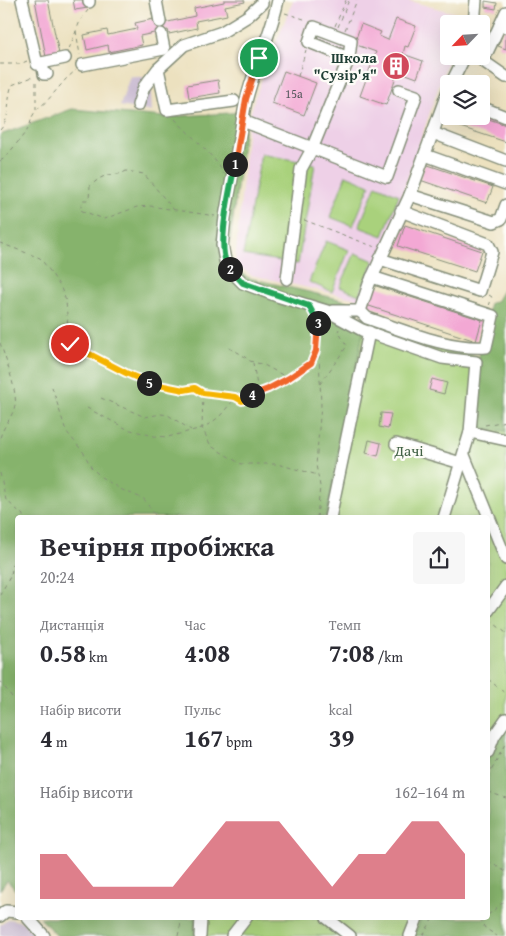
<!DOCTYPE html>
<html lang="uk">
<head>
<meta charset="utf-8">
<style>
  :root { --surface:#fff; --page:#f7f7f7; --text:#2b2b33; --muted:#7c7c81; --accent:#d1495b }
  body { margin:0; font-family:"Gentium Book Plus",serif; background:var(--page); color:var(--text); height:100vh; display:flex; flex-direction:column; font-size:19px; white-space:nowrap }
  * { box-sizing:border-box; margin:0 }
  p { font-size:16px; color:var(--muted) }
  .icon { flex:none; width:28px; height:28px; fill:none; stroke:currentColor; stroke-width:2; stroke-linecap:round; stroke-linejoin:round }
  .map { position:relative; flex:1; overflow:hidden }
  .drawer { position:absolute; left:15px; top:515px; width:475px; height:405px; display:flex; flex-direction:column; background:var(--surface); border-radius:5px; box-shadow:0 5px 20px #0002 }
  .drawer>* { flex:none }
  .needle { width:32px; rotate:245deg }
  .tools { position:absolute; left:440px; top:15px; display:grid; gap:10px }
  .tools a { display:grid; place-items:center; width:50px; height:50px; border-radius:5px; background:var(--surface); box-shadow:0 5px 20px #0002; font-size:25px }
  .pin { position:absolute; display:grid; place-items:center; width:42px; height:42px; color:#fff; margin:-21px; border:2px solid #fff; border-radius:50%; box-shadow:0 1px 5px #0007 }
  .km { position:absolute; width:25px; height:25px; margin:-12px; border-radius:50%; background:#222; color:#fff; font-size:14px; line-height:25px; text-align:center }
  .round { display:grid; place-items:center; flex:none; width:52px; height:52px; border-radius:5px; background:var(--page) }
  .overview { display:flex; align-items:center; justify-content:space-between; height:85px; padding:0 25px }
  h1 { font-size:28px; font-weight:700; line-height:38px }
  .figures { display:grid; grid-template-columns:repeat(3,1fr); gap:8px; height:85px; padding:5px 25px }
  .figures div { display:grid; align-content:center }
  .figures b { font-size:25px; font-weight:700 }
  .figures small { font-size:14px; font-weight:400 }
  .figures p { font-size:14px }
  .chart { height:140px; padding:10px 25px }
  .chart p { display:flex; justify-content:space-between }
  .chart svg { width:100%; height:90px; margin-top:5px; fill:var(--accent); opacity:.7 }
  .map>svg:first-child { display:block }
  .built { fill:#eed0e7 }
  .industrial { fill:#ccbed3 }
  .green { fill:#a9d17c; stroke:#648758 }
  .forest { fill:#86b36c; stroke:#527850 }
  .building { fill:#f3a8d4 }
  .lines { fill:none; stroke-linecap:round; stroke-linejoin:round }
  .minor-casing { stroke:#868f7a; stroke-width:14 }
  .path { stroke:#868f7a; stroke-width:1; stroke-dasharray:4 4; stroke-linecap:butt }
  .minor { stroke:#fff; stroke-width:11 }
  .split-1-casing { stroke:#fff; stroke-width:10 }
  .split-2-casing { stroke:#fff; stroke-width:10 }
  .split-3-casing { stroke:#fff; stroke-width:10 }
  .split-4-casing { stroke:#fff; stroke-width:10 }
  .split-5-casing { stroke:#fff; stroke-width:10 }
  .split-6-casing { stroke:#fff; stroke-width:10 }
  .split-1 { stroke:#f0652b; stroke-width:6 }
  .split-2 { stroke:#22a559; stroke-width:6 }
  .split-3 { stroke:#22a559; stroke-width:6 }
  .split-4 { stroke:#f0652b; stroke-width:6 }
  .split-5 { stroke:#f5b400; stroke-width:6 }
  .split-6 { stroke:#f5b400; stroke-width:6 }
  .labels { text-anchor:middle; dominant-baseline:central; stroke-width:4.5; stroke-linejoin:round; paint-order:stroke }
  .number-label { font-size:12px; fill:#54585c }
  .poi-label { font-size:15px; font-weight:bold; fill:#1f3d34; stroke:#fdfcf7; text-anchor:end }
  .park-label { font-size:15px; fill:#426246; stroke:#fdfcf7 }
</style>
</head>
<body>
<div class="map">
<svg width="506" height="936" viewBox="0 0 506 936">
  <rect width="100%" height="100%" fill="#fdfcf7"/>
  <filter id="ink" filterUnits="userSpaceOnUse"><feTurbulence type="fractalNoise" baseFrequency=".02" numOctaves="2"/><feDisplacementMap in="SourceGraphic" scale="10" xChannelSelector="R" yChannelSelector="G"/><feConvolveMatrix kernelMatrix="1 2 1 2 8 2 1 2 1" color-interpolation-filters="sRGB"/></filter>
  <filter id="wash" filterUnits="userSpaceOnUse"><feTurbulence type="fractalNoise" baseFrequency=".0096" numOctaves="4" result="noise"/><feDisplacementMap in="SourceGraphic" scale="20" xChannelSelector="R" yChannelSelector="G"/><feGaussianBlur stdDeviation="1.12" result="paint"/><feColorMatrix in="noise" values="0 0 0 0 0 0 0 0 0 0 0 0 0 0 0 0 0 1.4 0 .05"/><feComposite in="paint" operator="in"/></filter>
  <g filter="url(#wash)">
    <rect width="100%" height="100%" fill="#ece1bf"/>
    <path class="built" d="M293,0H406L466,16L462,24H449V56L366,301L251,275L235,264L248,123L255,97Z"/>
    <g class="industrial">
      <path d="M130,76L150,78L152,112L120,106Z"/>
      <path d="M9,919L23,922L35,936H0V925Z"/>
    </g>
    <g class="green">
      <path d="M261,154L315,164L298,264L243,255Z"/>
      <path d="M346,175L370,185L353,226L330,217Z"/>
      <path d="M376,185L399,195L383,236L359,227Z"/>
      <path d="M326,241L349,250L332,292L309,282Z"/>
      <path d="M355,253L374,261L359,295L340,287Z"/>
      <path d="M364,327L479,357L474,428L506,431V722L488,755V518H327Z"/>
      <path d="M195,918H421L414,936H194Z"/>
    </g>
    <g class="forest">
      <path d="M72,109L164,117L247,112L229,248L231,266L249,278L347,301L364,327L326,517L18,518L17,892L7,880L0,890V135Z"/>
      <path d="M504,288L506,289V431L474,428L479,357L490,303L496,302Z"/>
      <path d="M506,722V936H414L421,918H488V755Z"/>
      <path d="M40,918H195L194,936H57Z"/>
    </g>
    <g id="blocks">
      <g class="building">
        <path d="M35,0H48L59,54L46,57Z"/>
        <path d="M73,0H86L88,8L75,10Z"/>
        <path d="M224,0H244L245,2L225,6L227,15L196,21L197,28L169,34L168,30L140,36L142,45L109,52L108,45L87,50L84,35L107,30L108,35L137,29L135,23L158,18L159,24L195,16L194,8L224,2Z"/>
        <path d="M485,1L497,3L496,9L485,7Z"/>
        <path d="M396,19L416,26L408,47L405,46L403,54L423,61L417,78L398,71L386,105L360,96L376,52L354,44L361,24L381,32L379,36L388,40Z"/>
        <path d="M504,29H506V49L498,46Z"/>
        <path d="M284,71L316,83L304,115L272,103Z"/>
        <path d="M218,80L220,93L189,98L187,85Z"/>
        <path d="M448,111L449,116H480L506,125V142L445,122Z"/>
        <path d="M425,164L493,187L487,203L420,180Z"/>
        <path d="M405,225L482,251L475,271L398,246Z"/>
        <path d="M370,284L482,320L476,341L363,304Z"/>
        <path d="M432,379L447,383L444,394L429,390Z"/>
        <path d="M381,413L391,414L388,429L379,427Z"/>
        <path d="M369,440L381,443L378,456L366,453Z"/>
      </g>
    </g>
  </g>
  <g filter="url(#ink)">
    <use href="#blocks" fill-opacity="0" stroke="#868f7a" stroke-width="1"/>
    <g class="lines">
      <g class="minor-casing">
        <g id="minor">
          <path d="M22,0L37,64L65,58"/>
          <path d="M89,0V2"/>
          <path d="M156,0L160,22"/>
          <path d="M278,0C270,40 249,76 243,117L248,123L387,177L416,96L399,90"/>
          <path d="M506,12L500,25L506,27"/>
          <path d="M474,24L476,0"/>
          <path d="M500,25L483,61L506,77"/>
          <path d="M42,63L44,74H47"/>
          <path d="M82,65L164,49L161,34"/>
          <path d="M451,84L465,56"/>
          <path d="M234,101L167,110L158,69L184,45L222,32L248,16L262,3V0"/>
          <path d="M138,105L144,87L158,69"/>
          <path d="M481,107L506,117"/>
          <path d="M243,117L225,217L222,245L226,266L243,283L277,296L327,311L362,330L442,358L476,362L470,432L444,518"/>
          <path d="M433,133L506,161"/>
          <path d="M425,155L506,184"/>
          <path d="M410,195L494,222L501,219L506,205"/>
          <path d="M380,259L480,291L492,252L488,244L401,211"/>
          <path d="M287,279L301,169L312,149L349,58L351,41L314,27L309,42L349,58"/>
          <path d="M333,311H360L369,284L410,195L449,88"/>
          <path d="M360,311L367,318C403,330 448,350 486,347L493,316L372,277"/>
          <path d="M470,432L506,440"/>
          <path d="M396,444L461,463"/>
          <path d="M464,455L506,559"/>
          <path d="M330,518L369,332"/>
          <path d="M488,611L506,586"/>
          <path d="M488,752L494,736L506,719"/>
          <path d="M0,916L6,911L18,912"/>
          <path d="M28,918L44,936"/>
          <path d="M327,918L350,936"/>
          <path d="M200,936L201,918"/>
          <path d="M232,936L246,918"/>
          <path d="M410,936L417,918"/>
        </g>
      </g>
      <g class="path">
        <path d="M285,13L307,20"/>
        <path d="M335,26L346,0"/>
        <path d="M338,27L349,0"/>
        <path d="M345,30L357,0"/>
        <path d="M76,31L80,55"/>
        <path d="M69,49L80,21L88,10"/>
        <path d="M0,64H20L27,61"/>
        <path d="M298,76L306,50"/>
        <path d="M36,110V81"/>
        <path d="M175,119C185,131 221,161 223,174"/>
        <path d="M0,130C12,117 6,100 12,85L35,76"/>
        <path d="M0,161L5,158L29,128L32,117L36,110L47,101L66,79L76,70"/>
        <path d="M174,210L144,174L126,171C119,176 113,173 105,176C99,178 95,182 90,186L89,199L87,200H83L80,210L104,219L137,207L150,206L215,216"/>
        <path d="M304,220L375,247"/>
        <path d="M0,243L40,258L50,271L61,288L66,301L69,344L72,346L99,358L126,373L152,384L185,390L195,389L203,393L235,397L242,401C263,386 305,381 315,354C317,347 317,331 318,323H330"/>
        <path d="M489,295L492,297L489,306"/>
        <path d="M0,343C5,356 18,394 15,405C13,417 3,426 0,438"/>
        <path d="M229,348L241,354L250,361L264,365L288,378"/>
        <path d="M253,363L258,391"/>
        <path d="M320,384L347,346L338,331L339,329"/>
        <path d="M52,387L66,431L84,453L91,467L101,477L120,489L144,499L157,518"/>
        <path d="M203,394L202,428L211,446L241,464H277L318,475"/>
        <path d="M101,398L145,417L161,414L168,415L191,430"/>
        <path d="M87,408L127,429L154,436L168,437L202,428L211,423L220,416L235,398"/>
        <path d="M485,425L506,421"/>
        <path d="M0,473L6,500L23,515V518"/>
        <path d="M317,518L320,486L316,465L321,405L318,329"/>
        <path d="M0,595L11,575L14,558L18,550"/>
        <path d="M490,620L506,633"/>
        <path d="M488,679L506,694"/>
        <path d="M0,681L18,705"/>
        <path d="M488,777L506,742"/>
        <path d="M488,792L506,798"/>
        <path d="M488,861L506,872"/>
        <path d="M488,915L506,900"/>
        <path d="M479,918L485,928L497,936"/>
        <path d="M178,936L182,918"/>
        <path d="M423,936L433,918"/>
      </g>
      <use href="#minor" class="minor"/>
    </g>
  </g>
  <g class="lines" filter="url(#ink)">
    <g class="split-1-casing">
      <path id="split-1" d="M235,164L246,99L259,58"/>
    </g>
    <g class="split-2-casing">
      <path id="split-2" d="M230,269C214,253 231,186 235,164"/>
    </g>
    <g class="split-3-casing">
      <path id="split-3" d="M230,269L243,283L309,306L318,323"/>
    </g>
    <g class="split-4-casing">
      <path id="split-4" d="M252,395L268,389L289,378L311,363L316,351L318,323"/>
    </g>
    <g class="split-5-casing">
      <path id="split-5" d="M149,383L184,390L195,388L203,393L235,397L242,401L252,395"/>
    </g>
    <g class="split-6-casing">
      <path id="split-6" d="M70,344L126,373L149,383"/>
    </g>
    <use href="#split-1" class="split-1"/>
    <use href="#split-2" class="split-2"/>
    <use href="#split-3" class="split-3"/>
    <use href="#split-4" class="split-4"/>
    <use href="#split-5" class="split-5"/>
    <use href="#split-6" class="split-6"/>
  </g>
  <defs>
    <g id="building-disc" transform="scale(1.4375)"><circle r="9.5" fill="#d1495b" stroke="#fdfcf7"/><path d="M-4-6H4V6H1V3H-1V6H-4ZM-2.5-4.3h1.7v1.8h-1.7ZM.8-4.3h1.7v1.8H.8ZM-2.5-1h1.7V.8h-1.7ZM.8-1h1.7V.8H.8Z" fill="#fff"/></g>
  </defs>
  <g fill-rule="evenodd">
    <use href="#building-disc" x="396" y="66"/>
  </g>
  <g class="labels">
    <g class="number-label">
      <text x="294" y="93">15а</text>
    </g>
    <g class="poi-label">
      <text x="377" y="57">Школа<tspan x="377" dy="17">"Сузір'я"</tspan></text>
    </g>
    <g class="park-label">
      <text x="409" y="450">Дачі</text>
    </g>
  </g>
</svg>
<div class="tools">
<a><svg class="needle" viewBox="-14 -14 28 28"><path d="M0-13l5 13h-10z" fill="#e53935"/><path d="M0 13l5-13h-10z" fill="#7c7c81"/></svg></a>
<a><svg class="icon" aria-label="layers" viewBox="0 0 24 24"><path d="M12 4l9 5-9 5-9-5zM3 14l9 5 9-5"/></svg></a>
</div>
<div class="pin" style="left:259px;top:58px;background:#1e9e55"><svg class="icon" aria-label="arrive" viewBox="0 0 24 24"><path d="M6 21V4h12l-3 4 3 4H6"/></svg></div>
<div class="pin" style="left:70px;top:344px;background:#d93025"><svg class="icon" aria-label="check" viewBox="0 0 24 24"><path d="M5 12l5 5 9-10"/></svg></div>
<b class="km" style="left:235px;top:164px">1</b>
<b class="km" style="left:230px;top:269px">2</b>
<b class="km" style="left:318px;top:323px">3</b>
<b class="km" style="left:252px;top:395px">4</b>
<b class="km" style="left:149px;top:383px">5</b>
<section class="drawer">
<div class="overview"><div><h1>Вечірня пробіжка</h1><p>20:24</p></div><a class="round"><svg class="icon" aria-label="share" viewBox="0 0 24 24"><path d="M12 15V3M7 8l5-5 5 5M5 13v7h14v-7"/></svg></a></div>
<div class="figures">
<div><p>Дистанція</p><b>0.58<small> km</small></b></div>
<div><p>Час</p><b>4:08</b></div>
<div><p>Темп</p><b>7:08<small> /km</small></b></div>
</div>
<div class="figures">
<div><p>Набір висоти</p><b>4<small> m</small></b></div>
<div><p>Пульс</p><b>167<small> bpm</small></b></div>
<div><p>kcal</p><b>39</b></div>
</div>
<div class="chart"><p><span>Набір висоти</span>162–164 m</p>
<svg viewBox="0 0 160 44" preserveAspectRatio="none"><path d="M0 44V22L10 22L20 38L30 38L40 38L50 38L60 22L70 6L80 6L90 6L100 22L110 38L120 22L130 22L140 6L150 6L160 22V44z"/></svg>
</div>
</section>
</div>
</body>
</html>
